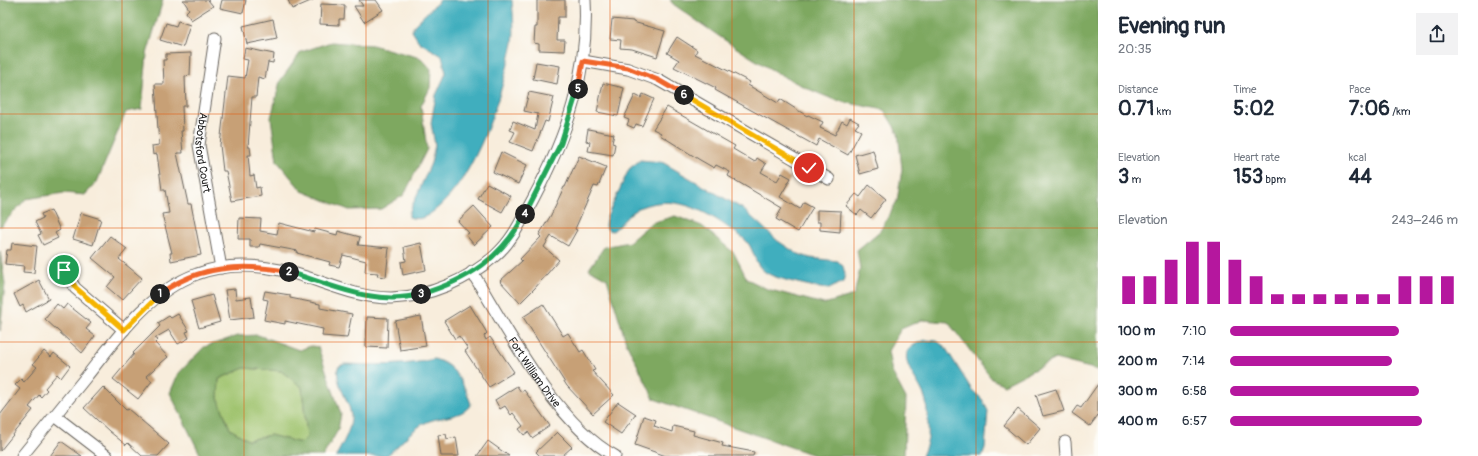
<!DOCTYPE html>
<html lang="en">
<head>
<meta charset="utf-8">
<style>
  :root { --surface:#fff; --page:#f2f2f3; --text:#1f2937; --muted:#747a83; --accent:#b5179e }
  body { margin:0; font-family:Pangolin,sans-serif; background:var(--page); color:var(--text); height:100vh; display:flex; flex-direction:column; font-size:15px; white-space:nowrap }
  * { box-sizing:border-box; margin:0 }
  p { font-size:13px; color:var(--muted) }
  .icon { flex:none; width:22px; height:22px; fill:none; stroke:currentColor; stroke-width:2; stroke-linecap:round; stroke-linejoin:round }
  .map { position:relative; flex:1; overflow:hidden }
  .drawer { display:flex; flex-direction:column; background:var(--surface); width:380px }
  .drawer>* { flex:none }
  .pin { position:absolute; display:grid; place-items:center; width:34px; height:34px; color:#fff; margin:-17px; border:2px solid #fff; border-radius:50%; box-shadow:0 1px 4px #0007 }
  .km { position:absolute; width:20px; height:20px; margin:-10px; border-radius:50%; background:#222; color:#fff; font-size:11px; line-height:20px; text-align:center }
  .round { display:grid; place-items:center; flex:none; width:42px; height:42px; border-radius:0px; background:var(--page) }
  .headline { display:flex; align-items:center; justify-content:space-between; height:68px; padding:0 20px }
  h1 { font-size:22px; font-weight:700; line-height:30px }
  .figures { display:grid; grid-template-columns:repeat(3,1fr); gap:6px; height:68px; padding:4px 20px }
  .figures div { display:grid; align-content:center }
  .figures b { font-size:20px; font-weight:700 }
  .figures small { font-size:11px; font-weight:400 }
  .figures p { font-size:11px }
  .chart { height:112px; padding:8px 20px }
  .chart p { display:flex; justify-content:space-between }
  .chart svg { width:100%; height:72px; margin-top:4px; stroke:var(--accent); stroke-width:6 }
  ul { padding:0 20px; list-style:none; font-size:13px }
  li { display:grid; grid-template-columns:64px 48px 1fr; align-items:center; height:30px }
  li i { height:10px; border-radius:5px; background:var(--accent) }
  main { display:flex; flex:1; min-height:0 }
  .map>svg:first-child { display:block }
  .green { fill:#9ec26c; stroke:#5d6f44 }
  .forest { fill:#7ea860; stroke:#4d623e; fill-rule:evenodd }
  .water { fill:#40aebe; stroke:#2e656d }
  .building { fill:#c7a076 }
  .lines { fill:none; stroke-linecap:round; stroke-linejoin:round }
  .street-casing { stroke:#69655f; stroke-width:13 }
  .street { stroke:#fff; stroke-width:11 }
  .split-1-casing { stroke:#fff; stroke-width:8 }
  .split-2-casing { stroke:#fff; stroke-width:8 }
  .split-3-casing { stroke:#fff; stroke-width:8 }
  .split-4-casing { stroke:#fff; stroke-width:8 }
  .split-5-casing { stroke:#fff; stroke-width:8 }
  .split-6-casing { stroke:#fff; stroke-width:8 }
  .split-7-casing { stroke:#fff; stroke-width:8 }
  .split-1 { stroke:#f5b400; stroke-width:5 }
  .split-2 { stroke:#f0652b; stroke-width:5 }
  .split-3 { stroke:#22a559; stroke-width:5 }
  .split-4 { stroke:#22a559; stroke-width:5 }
  .split-5 { stroke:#22a559; stroke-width:5 }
  .split-6 { stroke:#f0652b; stroke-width:5 }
  .split-7 { stroke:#f5b400; stroke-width:5 }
  .grid { fill:none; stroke:#e8590c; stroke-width:1; stroke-opacity:0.55 }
  .labels { text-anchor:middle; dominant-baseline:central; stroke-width:3; stroke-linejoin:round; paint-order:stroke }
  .street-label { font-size:11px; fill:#1c1c1c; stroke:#fdfcf7 }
</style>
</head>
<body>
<main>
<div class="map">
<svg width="1098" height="456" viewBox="0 0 1098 456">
  <rect width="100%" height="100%" fill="#fdfcf7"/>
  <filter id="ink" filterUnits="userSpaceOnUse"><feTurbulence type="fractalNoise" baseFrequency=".025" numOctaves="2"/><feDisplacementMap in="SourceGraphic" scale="8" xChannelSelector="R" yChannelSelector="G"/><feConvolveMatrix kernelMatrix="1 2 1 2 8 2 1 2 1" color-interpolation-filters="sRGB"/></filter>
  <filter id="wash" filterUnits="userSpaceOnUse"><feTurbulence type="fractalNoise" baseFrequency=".012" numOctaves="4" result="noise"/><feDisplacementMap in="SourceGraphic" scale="16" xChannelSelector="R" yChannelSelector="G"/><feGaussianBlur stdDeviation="0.9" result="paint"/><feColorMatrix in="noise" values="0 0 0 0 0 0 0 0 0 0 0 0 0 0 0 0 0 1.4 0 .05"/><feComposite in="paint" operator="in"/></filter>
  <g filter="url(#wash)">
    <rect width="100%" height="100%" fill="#f8eddc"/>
    <path class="green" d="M244,368L281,371L302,387L307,437L301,443L270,435L248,440L230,429L218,398L219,379Z"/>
    <g class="forest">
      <path d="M0,0H163L147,54L142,109L126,112L97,182L85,195L64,193L26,199L0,227Z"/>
      <path d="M670,0H1098V370L1055,359L1004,385L992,379L948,322L922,320L901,329L888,351L892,372L906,398L904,456H816L654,399L626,342L607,279L589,269L604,247L629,242L651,223L675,216L702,226L734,253L747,279L767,289L824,304L854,295L860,269L857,250L880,231L897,201L902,169L898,133L884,110C867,106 847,104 830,98C773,76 723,39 673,4Z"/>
      <path d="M331,42L372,45L421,58L431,69L430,88L421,106L427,149L404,195L381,209L349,210L302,191L277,161L271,118L280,81L301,52Z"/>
      <path d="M0,251L5,284L0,331Z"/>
      <path d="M258,335L299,350L311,346L318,347L341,414L338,430L323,456H201L170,393L178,374L204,347L237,336ZM244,368L281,371L302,387L307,437L301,443L270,435L248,440L230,429L218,398L219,379Z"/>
    </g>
    <g class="water">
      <path d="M440,0H512C513,13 515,30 513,43C502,94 477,178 434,211C426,217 419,221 409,217V213L431,163L435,145L431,123L436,95L446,73L442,56L419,42L412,31L414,25Z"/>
      <path d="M640,160L662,162L743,209L778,241L796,253L810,258L838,261L843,266L845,274L843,282L829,289L820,288C807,285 775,279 765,272C754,264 755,253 748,243C743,237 733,231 726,226C700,208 673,195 641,207C629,212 623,223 613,231L608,230L605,225L606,219L629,169Z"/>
      <path d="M926,340L937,341L945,347L972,390L982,399L988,411L985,448L982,456H922C924,451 927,444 928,439C929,428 927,412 926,402C922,379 884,352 926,340Z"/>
      <path d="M434,359C455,364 464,384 471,404C463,418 441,416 427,422C411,429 400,446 386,456H336C342,444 352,429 351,415C348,396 335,386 338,367L344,364C375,365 405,366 434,359Z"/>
    </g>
    <g id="blocks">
      <g class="building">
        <path d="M183,0H208L213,6L191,20L186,12L189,9Z"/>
        <path d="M222,0H246L243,13L220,8Z"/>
        <path d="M288,0H313L292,9Z"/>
        <path d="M359,0H376L383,10L364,22L354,6H363Z"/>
        <path d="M537,0H565V17H558L557,40H565L564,51L539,50V44L534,43L535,27H537Z"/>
        <path d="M321,4L345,5L344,19H339V25L320,24Z"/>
        <path d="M273,19L277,38L247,44L243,26Z"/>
        <path d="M612,19L633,21V22L665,31L657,57L632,49L620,48L621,40L610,39Z"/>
        <path d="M178,21L190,25L183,47L160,40L166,23L176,26Z"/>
        <path d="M677,37L697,50L695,54L750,82L748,85L778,103L780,99L807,116L808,115L823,122L820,128L835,135L842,121L847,124L850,118L859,123L855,128L861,131L848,155L819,139L816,146L715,90L716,88L674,67L679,60L667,53Z"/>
        <path d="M245,48L274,54L273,63L268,62L265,79L258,77L256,97H252L248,147H250L251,155H248L250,176L254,175L256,188L260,187L261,196L232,201L226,171H223L220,145L228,76L245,78L248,60L243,59Z"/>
        <path d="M191,53L190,75L185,76L186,106H182L183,131H181L183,153H177L188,204H191L201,255L171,261L170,253H172L162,214L169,213L165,190H162L157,154L153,155L152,146L159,145L155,84H164L163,60H166V54Z"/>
        <path d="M536,62L560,66L557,84L533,79Z"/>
        <path d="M603,83L624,88L618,116L597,112Z"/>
        <path d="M529,92L554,97L548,122L545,121L533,151L510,142L515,132L510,130L513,121L535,130L538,114L524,111Z"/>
        <path d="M643,94L654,99L642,126L636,124L634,128L627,125L629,120L624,118L635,95L641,98Z"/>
        <path d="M667,107L735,146L733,149L755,162L757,158L766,164L761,172L777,181L782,173L791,178L780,197L800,209L804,202L813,207L798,232L776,219L782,208L728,176L730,172L716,165L714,168L700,160L660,135L661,133L653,129Z"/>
        <path d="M588,129L614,134L612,143L615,144L613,155L588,151L590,142L586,141Z"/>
        <path d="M873,150L878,169L860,174L855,155Z"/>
        <path d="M501,152L527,165L518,184L493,172Z"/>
        <path d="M579,156L606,167L598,187L594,186L575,229L577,230L568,246L551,236L544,247L559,260L535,288L520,303L500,281L522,261L520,259L541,237L539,235L551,215L564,187H565Z"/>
        <path d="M487,183L511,196L502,212L478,199Z"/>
        <path d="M869,185L886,199L871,218L861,210L857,215L846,206L856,194L860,197Z"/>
        <path d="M474,206L493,227L474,245L466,235L469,233L458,221Z"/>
        <path d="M51,210L60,230L55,233L58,238L43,245L38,235L41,234L35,222L43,218L41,214Z"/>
        <path d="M817,210L841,211L840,232L820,230V222H817Z"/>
        <path d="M81,213L101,219L93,245L73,239Z"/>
        <path d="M239,218L261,219L260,231L277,234L279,223L314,232L315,229L337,235L338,231L360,237L358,245L389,248L386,277L377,276L378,273L365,272L366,261L343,255L339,267L329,265L330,262L297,253L298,251L260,244L259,247H250V239H238Z"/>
        <path d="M110,236L127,249L119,259L142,278L122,300L107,287L115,277L92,258Z"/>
        <path d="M12,243L37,246L34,273L23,272L24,266L5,264L7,250H11Z"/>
        <path d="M421,243L426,270L403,275L401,262L406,261L404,247Z"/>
        <path d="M39,280L49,299L26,312L23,305L20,307L14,294Z"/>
        <path d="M235,289L236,299L251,297L254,317L230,320L225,290Z"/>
        <path d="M265,291L290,295V298L320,304V308L352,314L347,338L322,336L323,329L285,321V324L264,320L268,300L263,299Z"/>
        <path d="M212,295L220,322L199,328L191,301Z"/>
        <path d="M57,304L63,309L67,304L91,323L86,329L95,336L82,353L45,319Z"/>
        <path d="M543,304L563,336L568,333L580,352L583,350L595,370L592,371L614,395L593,414L567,386L523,317Z"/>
        <path d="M470,305L487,333L484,336L486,340L490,337L514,372L489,387L465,351L468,349L459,336L455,339L444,321Z"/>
        <path d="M178,314L189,331L186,332L189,338L178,344L169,330L155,338L158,340L155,343L168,357L146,376L152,381L138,399L113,379L134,354L133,353L160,326L158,323L169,316L171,318Z"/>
        <path d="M421,316L426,346L400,350L395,321Z"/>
        <path d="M367,317L388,318L387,348L366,347Z"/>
        <path d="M44,351L51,357L54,353L70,366L61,378L57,374L45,388L47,390L41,397L39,395L29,407L33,410L0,451V415L20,389L15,385L21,379L24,382L37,367L33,364Z"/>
        <path d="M1098,384V415L1090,426L1072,413L1077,406L1081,408Z"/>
        <path d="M517,386L521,392L524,390L550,426L532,438L528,432L524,435L519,429L523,426L513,413L511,415L505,406L500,409L495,400Z"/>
        <path d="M103,387L126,410L128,409L169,444L158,456H142L128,443L126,445L109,431L84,408Z"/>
        <path d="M1056,389L1064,411L1043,416L1036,395Z"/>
        <path d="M618,402L636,414L621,434L603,422Z"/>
        <path d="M1018,409L1040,428L1026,445L1004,426Z"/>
        <path d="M644,416L656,420L654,426L672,432L673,426L694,431L693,435L723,443L722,446L754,452L753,456H666L635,445Z"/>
        <path d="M557,432L572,447L562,456H540L536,452Z"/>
        <path d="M446,434L447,439L456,437L459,456H441L438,435Z"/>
        <path d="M61,441L82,456H50Z"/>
        <path d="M488,441L509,456H477Z"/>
      </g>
    </g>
  </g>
  <g filter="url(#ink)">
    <use href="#blocks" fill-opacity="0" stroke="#69655f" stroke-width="1"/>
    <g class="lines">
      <g class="street-casing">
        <g id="street">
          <path id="s1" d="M215,38L199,145L221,268"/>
          <path d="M583,61L628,69L658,80L829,179"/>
          <path d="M64,270L75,288L124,330"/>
          <path id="s2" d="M472,272C507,329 556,424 615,456"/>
          <path d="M55,416L107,456"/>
          <path d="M1065,442L1066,456"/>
          <path d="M22,456C43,430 65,403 86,377C117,338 148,292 197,274C232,260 274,266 309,278C336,287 362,298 391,298C429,297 468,280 496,255C513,240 522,219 533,199C567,135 589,74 585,0"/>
        </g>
      </g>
      <use href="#street" class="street"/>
    </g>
  </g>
  <g class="lines" filter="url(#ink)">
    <g class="split-1-casing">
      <path id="split-1" d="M64,270L76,288L124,330L160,294"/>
    </g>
    <g class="split-2-casing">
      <path id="split-2" d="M160,294C198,265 244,263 289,272"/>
    </g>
    <g class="split-3-casing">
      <path id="split-3" d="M289,272C332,285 376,307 421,294"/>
    </g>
    <g class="split-4-casing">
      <path id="split-4" d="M421,294C468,280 502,258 525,214"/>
    </g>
    <g class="split-5-casing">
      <path id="split-5" d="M525,214L561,143L578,89"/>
    </g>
    <g class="split-6-casing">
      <path id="split-6" d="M578,89L583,61L628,68L658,80L684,95"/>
    </g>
    <g class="split-7-casing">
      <path id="split-7" d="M684,95L809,168"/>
    </g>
    <use href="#split-1" class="split-1"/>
    <use href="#split-2" class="split-2"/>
    <use href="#split-3" class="split-3"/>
    <use href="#split-4" class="split-4"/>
    <use href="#split-5" class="split-5"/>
    <use href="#split-6" class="split-6"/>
    <use href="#split-7" class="split-7"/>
  </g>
  <path class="grid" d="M122,0V456M244,0V456M366,0V456M488,0V456M610,0V456M732,0V456M854,0V456M976,0V456M0,114H1098M0,228H1098M0,342H1098"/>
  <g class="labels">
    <g class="street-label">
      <text stroke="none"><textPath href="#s1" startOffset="116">Abbotsford Court</textPath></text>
      <text stroke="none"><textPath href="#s2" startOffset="118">Fort William Drive</textPath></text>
    </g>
  </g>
</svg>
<div class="pin" style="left:64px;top:270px;background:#1e9e55"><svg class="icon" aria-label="arrive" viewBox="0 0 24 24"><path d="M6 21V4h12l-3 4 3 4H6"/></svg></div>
<div class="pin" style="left:809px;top:168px;background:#d93025"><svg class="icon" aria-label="check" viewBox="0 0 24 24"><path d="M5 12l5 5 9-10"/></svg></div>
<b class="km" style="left:160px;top:294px">1</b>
<b class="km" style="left:289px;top:272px">2</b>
<b class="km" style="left:421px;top:294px">3</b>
<b class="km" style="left:525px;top:214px">4</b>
<b class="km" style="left:578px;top:89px">5</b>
<b class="km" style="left:684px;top:95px">6</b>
</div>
<section class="drawer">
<div class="headline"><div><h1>Evening run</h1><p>20:35</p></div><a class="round"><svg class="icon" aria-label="share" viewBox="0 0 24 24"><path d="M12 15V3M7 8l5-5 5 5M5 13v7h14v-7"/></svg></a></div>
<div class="figures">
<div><p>Distance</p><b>0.71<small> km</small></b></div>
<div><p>Time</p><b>5:02</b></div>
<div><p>Pace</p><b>7:06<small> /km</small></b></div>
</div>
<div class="figures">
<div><p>Elevation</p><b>3<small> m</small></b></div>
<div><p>Heart rate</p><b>153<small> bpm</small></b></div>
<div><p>kcal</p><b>44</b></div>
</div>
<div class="chart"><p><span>Elevation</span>243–246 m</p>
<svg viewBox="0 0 160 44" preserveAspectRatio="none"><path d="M5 44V27M15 44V27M25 44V17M35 44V6M45 44V6M55 44V17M65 44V27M75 44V38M85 44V38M95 44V38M105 44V38M115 44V38M125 44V38M135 44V27M145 44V27M155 44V27"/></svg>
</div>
<ul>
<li><b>100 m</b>7:10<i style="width:74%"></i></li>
<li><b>200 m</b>7:14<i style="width:71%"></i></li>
<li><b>300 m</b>6:58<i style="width:83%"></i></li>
<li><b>400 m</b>6:57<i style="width:84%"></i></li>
</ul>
</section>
</main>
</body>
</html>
